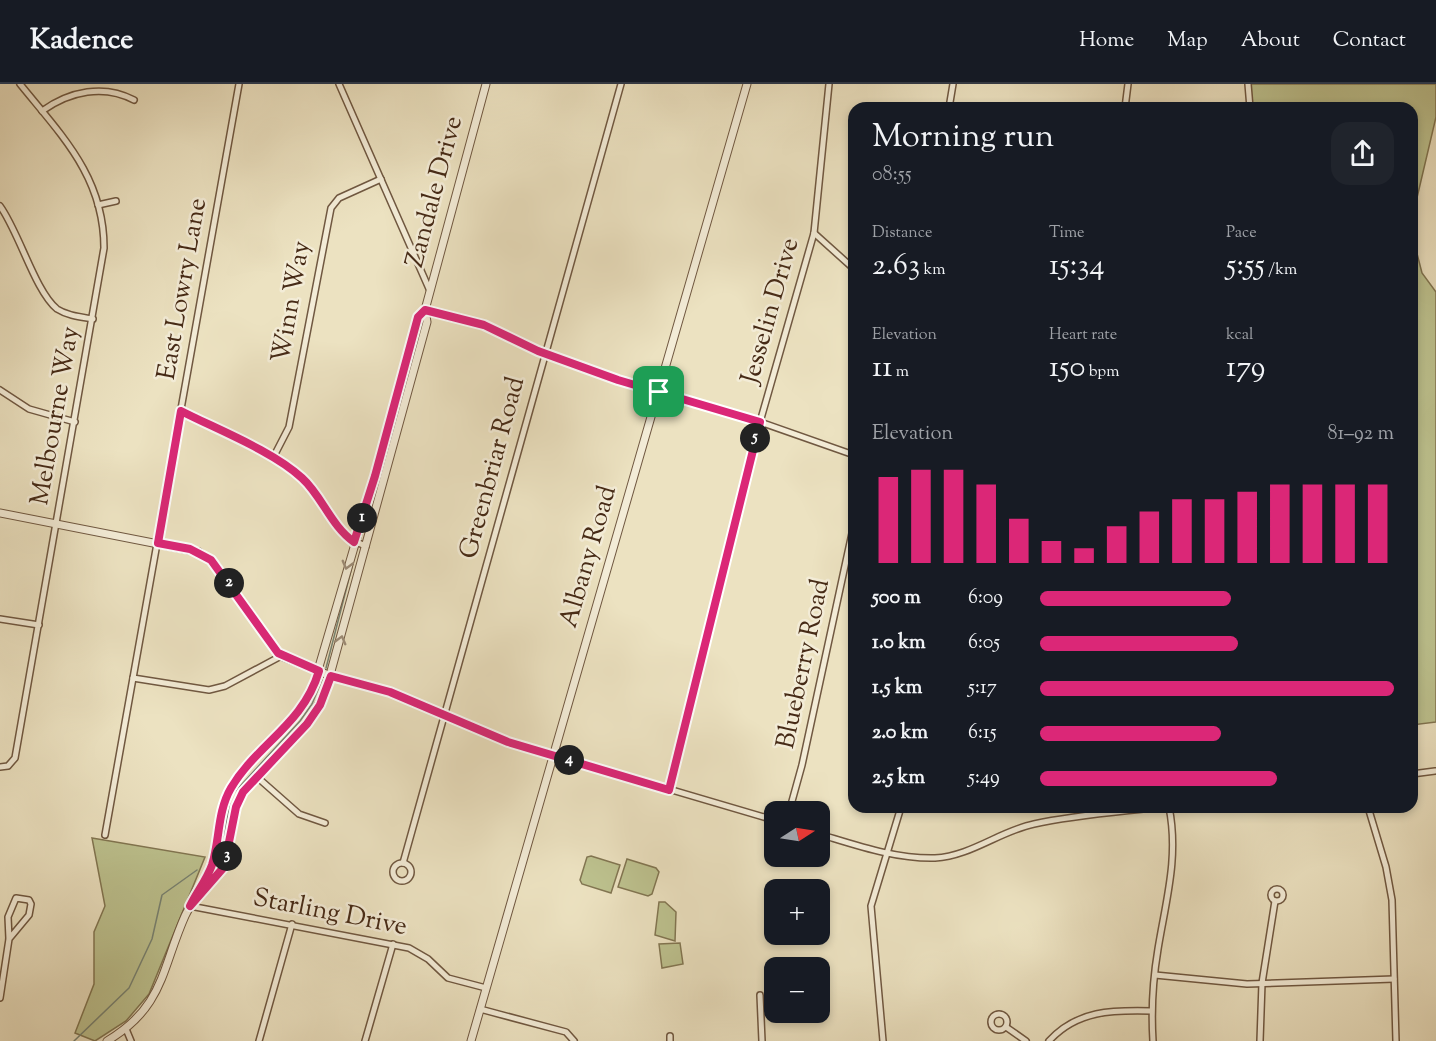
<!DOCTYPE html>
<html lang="en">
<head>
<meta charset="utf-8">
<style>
  :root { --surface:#171b24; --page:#20242c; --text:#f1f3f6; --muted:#9ea1a6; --line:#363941; --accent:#db2777 }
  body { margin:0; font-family:"Sorts Mill Goudy",serif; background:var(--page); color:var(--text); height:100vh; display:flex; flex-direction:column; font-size:22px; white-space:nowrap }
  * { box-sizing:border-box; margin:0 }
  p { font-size:20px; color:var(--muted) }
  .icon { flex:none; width:33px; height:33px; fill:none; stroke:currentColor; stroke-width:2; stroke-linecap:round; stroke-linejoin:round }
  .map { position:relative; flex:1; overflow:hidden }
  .panel { position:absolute; left:848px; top:18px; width:570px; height:711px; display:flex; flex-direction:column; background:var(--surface); border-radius:18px; box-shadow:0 3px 9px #0003 }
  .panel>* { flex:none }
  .needle { width:39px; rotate:78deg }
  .buttons { position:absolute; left:764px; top:717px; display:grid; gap:12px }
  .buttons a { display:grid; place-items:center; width:66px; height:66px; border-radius:12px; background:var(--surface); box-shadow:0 3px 9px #0003; font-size:30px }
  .pin { position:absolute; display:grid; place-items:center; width:51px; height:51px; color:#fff; margin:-26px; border-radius:12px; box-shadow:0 3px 9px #0006 }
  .km { position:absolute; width:30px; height:30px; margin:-15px; border-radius:50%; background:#222; color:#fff; font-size:16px; line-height:30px; text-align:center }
  .round { display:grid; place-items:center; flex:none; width:63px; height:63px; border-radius:18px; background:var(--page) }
  .overview { display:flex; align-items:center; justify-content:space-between; height:102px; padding:0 24px }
  h1 { font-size:33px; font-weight:600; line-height:45px }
  .figures { display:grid; grid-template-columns:repeat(3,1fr); gap:9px; height:102px; padding:6px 24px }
  .figures div { display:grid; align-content:center }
  .figures b { font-size:30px; font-weight:600 }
  .figures small { font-size:16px; font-weight:400 }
  .figures p { font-size:16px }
  .chart { height:168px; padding:12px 24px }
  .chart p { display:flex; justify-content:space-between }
  .chart svg { width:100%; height:108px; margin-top:6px; stroke:var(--accent); stroke-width:6 }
  ul { padding:0 24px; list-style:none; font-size:20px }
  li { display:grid; grid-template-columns:96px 72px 1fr; align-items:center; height:45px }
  li i { height:15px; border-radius:8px; background:var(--accent) }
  header { display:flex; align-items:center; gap:36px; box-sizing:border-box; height:84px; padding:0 30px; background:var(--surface); border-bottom:2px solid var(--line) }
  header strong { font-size:28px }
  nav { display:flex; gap:33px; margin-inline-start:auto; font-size:21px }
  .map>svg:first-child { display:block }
  .green { fill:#bdc28f; stroke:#827652; stroke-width:1.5 }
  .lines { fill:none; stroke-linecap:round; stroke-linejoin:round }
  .stream { stroke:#788373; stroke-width:1.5 }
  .minor-casing { stroke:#705841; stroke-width:8 }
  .tertiary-casing { stroke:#705841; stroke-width:9 }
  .minor { stroke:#f3ecd7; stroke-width:5 }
  .tertiary { stroke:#f3ecd7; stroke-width:7 }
  .oneway { stroke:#9c8b76 }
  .route-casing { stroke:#fff; stroke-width:12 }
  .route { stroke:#db2777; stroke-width:8 }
  .labels { text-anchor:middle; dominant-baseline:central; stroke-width:5; stroke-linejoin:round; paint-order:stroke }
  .street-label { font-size:26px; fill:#462a16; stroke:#f3ecd7 }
</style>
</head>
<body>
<header>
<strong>Kadence</strong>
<nav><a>Home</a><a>Map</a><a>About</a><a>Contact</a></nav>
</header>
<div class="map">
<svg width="1436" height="957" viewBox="0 0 1436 957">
  <rect width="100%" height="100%" fill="#ece2c1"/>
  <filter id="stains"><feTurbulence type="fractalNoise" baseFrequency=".00333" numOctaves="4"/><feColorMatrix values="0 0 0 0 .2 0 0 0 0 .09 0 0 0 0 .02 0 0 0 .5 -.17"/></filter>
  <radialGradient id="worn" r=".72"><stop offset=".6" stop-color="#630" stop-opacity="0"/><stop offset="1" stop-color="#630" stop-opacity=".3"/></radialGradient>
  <g class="green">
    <path d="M1251,0H1436V33L1412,135V24H1252Z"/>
    <path d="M1412,150L1422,189L1436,208V638L1412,641Z"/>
    <path d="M92,754L205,773L149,910L126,937L95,957L75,949L94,900V848L105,822Z"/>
    <path d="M591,772L620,781L611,809L582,800L580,796L587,773Z"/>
    <path d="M627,775L656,784L659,788L652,810L648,812L618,803Z"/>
    <path d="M659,818H665L676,828L675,857L655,851Z"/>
    <path d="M680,859L683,880L662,884L659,860Z"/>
  </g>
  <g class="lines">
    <g class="stream">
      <path d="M373,411L422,236"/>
      <path d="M326,584L355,471"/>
      <path d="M221,768L231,712L300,637L312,620L322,596"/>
      <path d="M74,957L129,904L152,855L162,811L197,786"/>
    </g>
    <g class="minor-casing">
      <g id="minor">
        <path d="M339,0L430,207"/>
        <path d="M1248,0L1250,24"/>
        <path d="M949,24L953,0"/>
        <path d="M1125,24L1128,0"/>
        <path d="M42,27C70,7 104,0 134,16"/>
        <path d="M98,121L116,117"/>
        <path d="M0,122C19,148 35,207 57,225C68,232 81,233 93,235"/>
        <path d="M814,149L854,185"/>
        <path d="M425,226L484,241L540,268L618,296L760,338L854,371"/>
        <path d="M0,306L29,325L75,338"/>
        <path d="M181,327C218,346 286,372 311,403C328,424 339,454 366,462"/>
        <path d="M273,374L289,343L331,124L339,114L381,95"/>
        <path d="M0,535L39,541"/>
        <path d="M133,594L209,606L225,602L281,572"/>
        <path d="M553,671L774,736"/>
        <path d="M0,683L8,682L15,674L104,164C104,93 62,52 20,0"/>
        <path d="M1412,690L1435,687"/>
        <path d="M257,693L299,730L325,739"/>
        <path d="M669,706L760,338L814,149L829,0"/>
        <path d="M1368,723L1386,783L1392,816L1396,957"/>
        <path d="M789,728L802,681L854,440"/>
        <path d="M819,750C856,761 895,775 935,774C971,772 1000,747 1034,740C1076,731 1119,728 1161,723"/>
        <path d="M105,751L239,0"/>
        <circle cx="402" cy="788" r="9"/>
        <path d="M403,779L621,0"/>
        <circle cx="1277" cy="811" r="6"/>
        <path d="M190,822L409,864L428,875L448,894L486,904"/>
        <path d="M1155,891L1247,900L1394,895"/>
        <path d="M760,911L762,957"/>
        <path d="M0,914L9,855L8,833L16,814L29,816L31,820L29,831L9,855"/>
        <path d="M480,925L566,948L574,957"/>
        <circle cx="999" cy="938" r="8"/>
        <path d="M1006,943L1026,957"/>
        <path d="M126,945L131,957"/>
        <path d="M670,952V957"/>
        <path d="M259,957L292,840"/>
        <path d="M365,957L393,860"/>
        <path d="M883,957L871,822L901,723"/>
        <path d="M1049,957C1077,926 1113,926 1151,927"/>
        <path d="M1153,957C1151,926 1153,895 1158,865C1166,816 1179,773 1169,723"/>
        <path d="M1260,957L1262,899L1275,817"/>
      </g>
    </g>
    <g class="tertiary-casing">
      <g id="tertiary">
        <path d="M0,429L199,468L216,481L281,572L326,590L390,608L508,658L553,671"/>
        <path d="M190,822L223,783L236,723L243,708L307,640L325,609L427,238L425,226L486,0"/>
        <path d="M107,957C164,923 161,886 185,832C193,815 207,798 212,780C220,755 217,727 231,704C252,669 290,647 311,610L375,392L418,233L425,226"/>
        <path d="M471,957L747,0"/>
      </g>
    </g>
    <use href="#minor" class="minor"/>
    <use href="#tertiary" class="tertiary"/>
  </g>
  <defs><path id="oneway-chevron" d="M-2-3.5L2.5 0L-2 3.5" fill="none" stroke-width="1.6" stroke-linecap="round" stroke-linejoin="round" transform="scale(1.5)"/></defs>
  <g class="oneway">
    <use href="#oneway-chevron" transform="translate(347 481) rotate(105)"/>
    <use href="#oneway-chevron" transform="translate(341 556) rotate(-75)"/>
  </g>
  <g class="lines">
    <g class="route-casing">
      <path id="route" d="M425,226L484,241L538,267L618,296L760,338L669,706L508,658L390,608L331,592L320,621L307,640L243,708L236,723L224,783L190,822C197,808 207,795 212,781C220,756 217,728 231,704C257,660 303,641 319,587L278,569L211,476L190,465L158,459L181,327C216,345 273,367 302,394C322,412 331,442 354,458L375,392L418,233Z"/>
    </g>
    <use href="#route" class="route"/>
  </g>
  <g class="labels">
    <g class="street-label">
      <text transform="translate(435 108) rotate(-75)">Zandale Drive</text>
      <text transform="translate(183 205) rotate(-80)">East Lowry Lane</text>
      <text transform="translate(292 218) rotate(-80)">Winn Way</text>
      <text transform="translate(771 227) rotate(-74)">Jesselin Drive</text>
      <text transform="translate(56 332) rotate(-80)">Melbourne Way</text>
      <text transform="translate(493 384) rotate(-75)">Greenbriar Road</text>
      <text transform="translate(589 473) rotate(-74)">Albany Road</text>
      <text transform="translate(804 580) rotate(-78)">Blueberry Road</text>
      <text transform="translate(330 829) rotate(11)">Starling Drive</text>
    </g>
  </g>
  <rect width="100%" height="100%" filter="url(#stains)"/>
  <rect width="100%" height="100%" fill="url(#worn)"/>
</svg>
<div class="buttons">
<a><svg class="needle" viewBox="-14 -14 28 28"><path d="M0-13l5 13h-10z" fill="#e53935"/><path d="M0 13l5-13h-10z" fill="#9ea1a6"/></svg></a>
<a>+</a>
<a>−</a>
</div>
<div class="pin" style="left:659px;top:308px;background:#1e9e55"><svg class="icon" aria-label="arrive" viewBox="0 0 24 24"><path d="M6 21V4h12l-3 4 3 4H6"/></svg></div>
<b class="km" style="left:362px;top:434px">1</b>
<b class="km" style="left:229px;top:499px">2</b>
<b class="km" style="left:227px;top:772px">3</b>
<b class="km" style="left:569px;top:676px">4</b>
<b class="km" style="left:755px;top:354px">5</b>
<section class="panel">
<div class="overview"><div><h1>Morning run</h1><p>08:55</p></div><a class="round"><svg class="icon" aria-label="share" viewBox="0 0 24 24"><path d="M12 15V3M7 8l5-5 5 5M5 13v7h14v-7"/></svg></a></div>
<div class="figures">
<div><p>Distance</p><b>2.63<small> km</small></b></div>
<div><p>Time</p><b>15:34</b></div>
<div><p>Pace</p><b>5:55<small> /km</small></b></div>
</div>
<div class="figures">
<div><p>Elevation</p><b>11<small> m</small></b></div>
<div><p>Heart rate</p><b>150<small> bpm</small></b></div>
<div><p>kcal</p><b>179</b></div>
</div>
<div class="chart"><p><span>Elevation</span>81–92 m</p>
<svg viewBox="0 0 160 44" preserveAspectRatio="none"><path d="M5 44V9M15 44V6M25 44V6M35 44V12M45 44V26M55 44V35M65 44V38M75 44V29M85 44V23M95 44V18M105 44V18M115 44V15M125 44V12M135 44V12M145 44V12M155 44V12"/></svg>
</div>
<ul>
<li><b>500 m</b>6:09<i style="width:54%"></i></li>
<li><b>1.0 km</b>6:05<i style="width:56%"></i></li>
<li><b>1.5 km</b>5:17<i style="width:100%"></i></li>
<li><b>2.0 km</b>6:15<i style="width:51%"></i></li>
<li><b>2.5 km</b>5:49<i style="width:67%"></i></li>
</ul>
</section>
</div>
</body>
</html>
